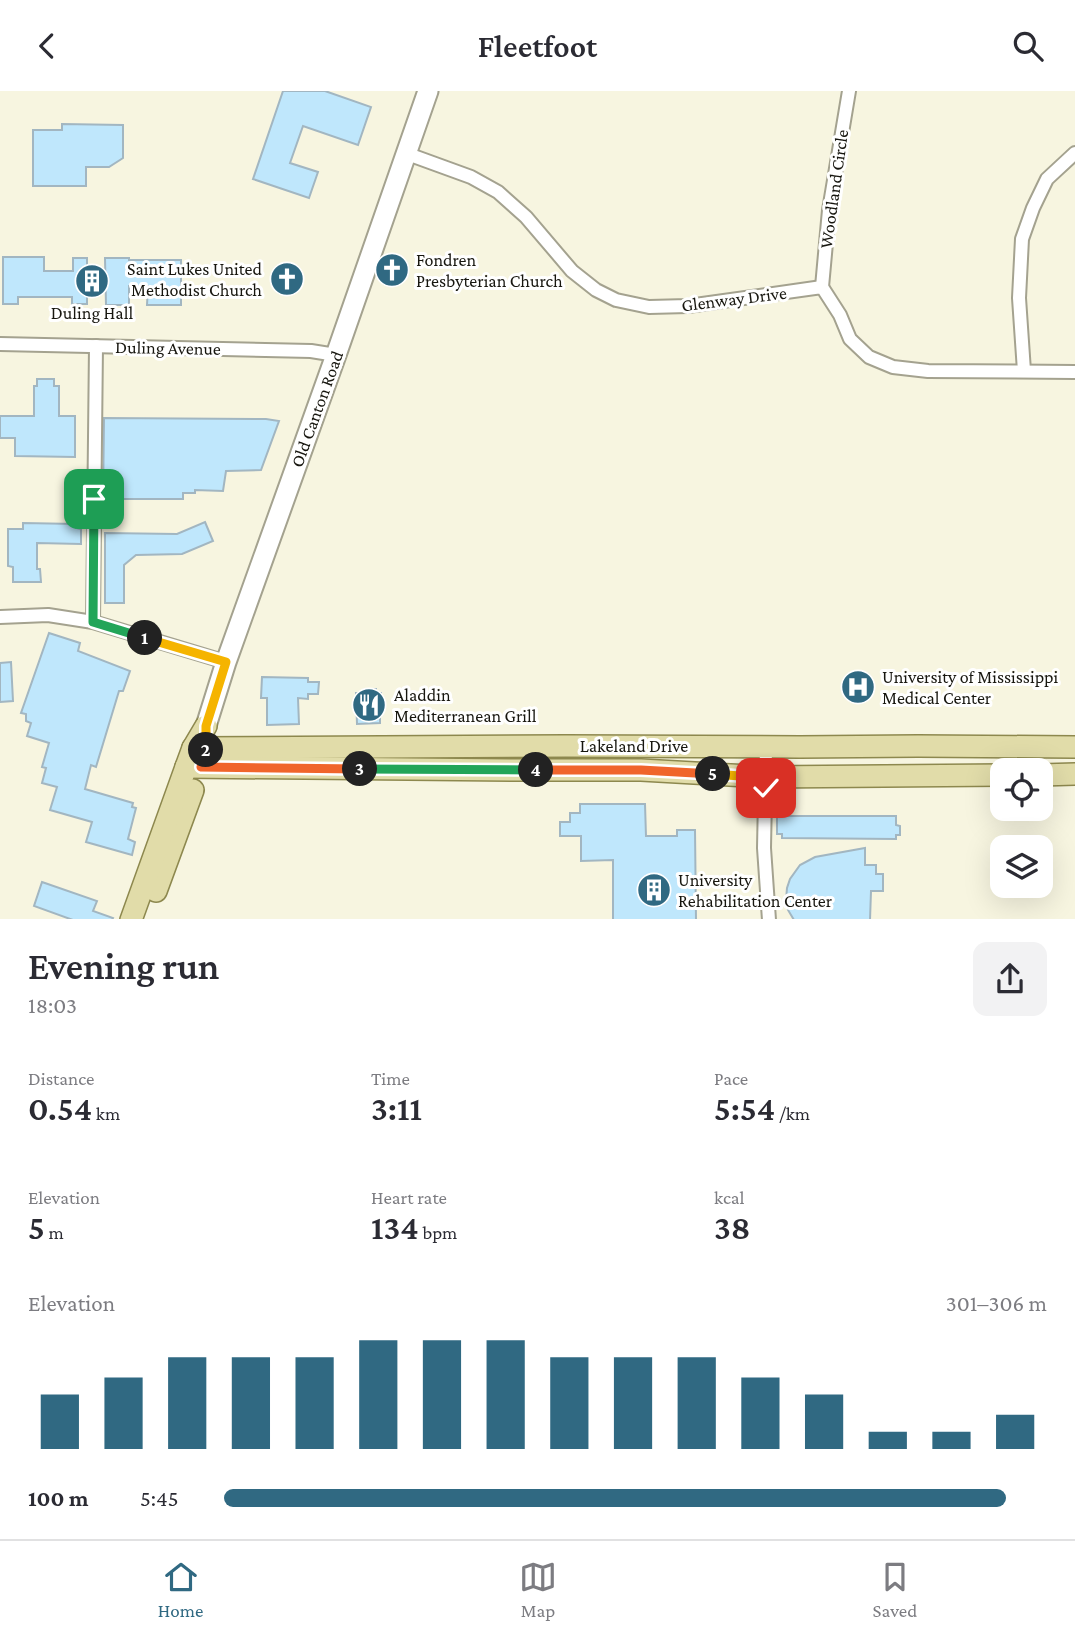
<!DOCTYPE html>
<html lang="en">
<head>
<meta charset="utf-8">
<style>
  :root { --surface:#fff; --page:#f2f2f3; --text:#2b2b33; --muted:#7c7c81; --line:#e1e1e2; --accent:#306982 }
  body { margin:0; font-family:"Crimson Pro",serif; background:var(--page); color:var(--text); height:100vh; display:flex; flex-direction:column; font-size:26px; white-space:nowrap }
  * { box-sizing:border-box; margin:0 }
  p { font-size:23px; color:var(--muted) }
  .icon { flex:none; width:38px; height:38px; fill:none; stroke:currentColor; stroke-width:2; stroke-linecap:round; stroke-linejoin:round }
  .map { position:relative; height:828px; overflow:hidden }
  .side { display:flex; flex-direction:column; background:var(--surface); flex:1 }
  .side>* { flex:none }
  .fabs { position:absolute; left:990px; top:667px; display:grid; gap:14px }
  .fabs a { display:grid; place-items:center; width:63px; height:63px; border-radius:14px; background:var(--surface); box-shadow:0 7px 28px #0002; font-size:35px }
  .pin { position:absolute; display:grid; place-items:center; width:60px; height:60px; color:#fff; margin:-30px; border-radius:14px; box-shadow:0 4px 10px #0006 }
  .km { position:absolute; width:35px; height:35px; margin:-18px; border-radius:50%; background:#222; color:#fff; font-size:19px; line-height:35px; text-align:center }
  .round { display:grid; place-items:center; flex:none; width:74px; height:74px; border-radius:14px; background:var(--page) }
  .headline { display:flex; align-items:center; justify-content:space-between; height:119px; padding:0 28px }
  h1 { font-size:38px; font-weight:600; line-height:52px }
  .stats { display:grid; grid-template-columns:repeat(3,1fr); gap:10px; height:119px; padding:7px 28px }
  .stats div { display:grid; align-content:center }
  .stats b { font-size:35px; font-weight:600 }
  .stats small { font-size:19px; font-weight:400 }
  .stats p { font-size:19px }
  .chart { height:196px; padding:14px 28px }
  .chart p { display:flex; justify-content:space-between }
  .chart svg { width:100%; height:126px; margin-top:7px; stroke:var(--accent); stroke-width:6 }
  ul { padding:0 28px; list-style:none; font-size:23px }
  li { display:grid; grid-template-columns:112px 84px 1fr; align-items:center; height:52px }
  li i { height:18px; border-radius:9px; background:var(--accent) }
  header { display:flex; justify-content:space-between; align-items:center; height:91px; padding:0 28px; background:var(--surface); font-size:32px; font-weight:600 }
  .menu { display:flex; justify-content:space-around; align-items:center; height:98px; border-top:2px solid var(--line); background:var(--surface); font-size:19px; color:var(--muted) }
  .menu a { display:grid; justify-items:center; gap:4px }
  .menu .selected { color:var(--accent) }
  .map>svg:first-child { display:block }
  .building { fill:#bfe7fc; stroke:#a2b6c1; stroke-width:2 }
  .lines { fill:none; stroke-linecap:round; stroke-linejoin:round }
  .street-casing { stroke:#a4a28f; stroke-width:16 }
  .secondary-casing { stroke:#a4a28f; stroke-width:23 }
  .primary-casing { stroke:#8d884e; stroke-width:24 }
  .street { stroke:#fff; stroke-width:12 }
  .secondary { stroke:#fff; stroke-width:19 }
  .primary { stroke:#e1dca9; stroke-width:21 }
  .split-1-casing { stroke:#fff; stroke-width:14 }
  .split-2-casing { stroke:#fff; stroke-width:14 }
  .split-3-casing { stroke:#fff; stroke-width:14 }
  .split-4-casing { stroke:#fff; stroke-width:14 }
  .split-5-casing { stroke:#fff; stroke-width:14 }
  .split-6-casing { stroke:#fff; stroke-width:14 }
  .split-1 { stroke:#22a559; stroke-width:9 }
  .split-2 { stroke:#f5b400; stroke-width:9 }
  .split-3 { stroke:#f0652b; stroke-width:9 }
  .split-4 { stroke:#22a559; stroke-width:9 }
  .split-5 { stroke:#f0652b; stroke-width:9 }
  .split-6 { stroke:#f5b400; stroke-width:9 }
  .labels { text-anchor:middle; dominant-baseline:central; stroke-width:6; stroke-linejoin:round; paint-order:stroke }
  .street-label { font-size:18px; fill:#17160f; stroke:#fff }
  .poi-label { font-size:18px; fill:#17160f; stroke:#fff; text-anchor:start }
</style>
</head>
<body>
<header><svg class="icon" aria-label="back" viewBox="0 0 24 24"><path d="M15 5l-7 7 7 7"/></svg>Fleetfoot<svg class="icon" aria-label="search" viewBox="0 0 24 24"><circle cx="10" cy="10" r="6"/><path d="M15 15l6 6"/></svg></header>
<div class="map">
<svg width="1075" height="829" viewBox="0 0 1075 829">
  <rect width="100%" height="100%" fill="#f7f5e0"/>
  <g class="building">
    <path d="M283,0H325L371,16L358,54L303,35L290,72L318,81L309,107L253,88Z"/>
    <path d="M62,33L123,34V67L109,76H86V95H33V39H62Z"/>
    <path d="M3,166H44V180H73V167H87V213H72V206H18V213H3Z"/>
    <path d="M105,167H129V169H181V214H147L148,195H129V214H106Z"/>
    <path d="M37,288H54V295H59V325H75V366L15,365V347H0V325H34V295H37Z"/>
    <path d="M104,327L266,328L279,330L261,379L226,380L223,400L195,399V402H183V408H103Z"/>
    <path d="M205,431L213,450L182,463L136,464L124,474V512H105V442L177,443Z"/>
    <path d="M23,432L76,433V437L81,438V453L37,452V478H40L41,491H13V476L8,475V438H23Z"/>
    <path d="M49,542L80,552L78,560L130,580L123,600H119L96,676L91,674L85,698L133,712L132,716L136,717L128,748L135,751L132,764L86,751L92,731L50,719L57,696L42,692L46,677L42,676L49,652L27,645L31,632L26,630V623L21,622Z"/>
    <path d="M11,571L13,610L0,611V572Z"/>
    <path d="M262,586L308,587V591H319L318,603H308V608L298,607L299,633L267,634V607H261Z"/>
    <path d="M376,598V602H381V625H380V632L357,633L356,602H363V599Z"/>
    <path d="M580,713H645L646,745H677V739H695L696,829H613V769L581,770V745H560V731H570V722H580Z"/>
    <path d="M777,725H896V734L900,735V744H896V748L782,747V743H777Z"/>
    <path d="M865,757V774H876V783H883V800H871L870,829H794L788,819L786,809L787,797L790,788L800,774L815,766Z"/>
    <path d="M42,791L97,810L93,820L113,827L112,829H73L34,815Z"/>
  </g>
  <g class="lines">
    <g class="street-casing">
      <g id="street">
        <path d="M405,62L471,86L498,101L526,126L572,180L596,199L616,209L649,216L688,215L822,196L840,224L850,248L869,266L893,276L928,280L1075,281"/>
        <path d="M822,196L829,119L849,0"/>
        <path d="M0,253L311,260L336,264"/>
        <path d="M1024,280L1019,207L1022,148L1033,117L1047,88L1075,62"/>
        <path d="M0,526L48,524L93,531L226,571"/>
        <path d="M93,531L96,255"/>
        <path d="M766,656L764,757L769,829"/>
      </g>
    </g>
    <g class="secondary-casing">
      <path id="secondary" d="M206,635L226,571L336,264L428,0"/>
    </g>
    <g class="primary-casing">
      <g id="primary">
        <path d="M193,657L566,655L800,656L918,655L1075,656"/>
        <path d="M186,676L521,679H641L766,686L1003,684"/>
        <path d="M1041,684L1075,683"/>
        <path d="M156,800L193,699"/>
        <path d="M131,829L186,676L193,657L206,635"/>
      </g>
    </g>
    <use href="#street" class="street"/>
    <use href="#secondary" class="secondary"/>
    <use href="#primary" class="primary"/>
  </g>
  <g class="lines">
    <g class="split-1-casing">
      <path id="split-1" d="M94,408L93,531L145,547"/>
    </g>
    <g class="split-2-casing">
      <path id="split-2" d="M145,547L226,571L206,635V659"/>
    </g>
    <g class="split-3-casing">
      <path id="split-3" d="M206,659L201,676L360,678"/>
    </g>
    <g class="split-4-casing">
      <path id="split-4" d="M360,678L536,679"/>
    </g>
    <g class="split-5-casing">
      <path id="split-5" d="M536,679H641L713,683"/>
    </g>
    <g class="split-6-casing">
      <path id="split-6" d="M713,683L766,687V697"/>
    </g>
    <use href="#split-1" class="split-1"/>
    <use href="#split-2" class="split-2"/>
    <use href="#split-3" class="split-3"/>
    <use href="#split-4" class="split-4"/>
    <use href="#split-5" class="split-5"/>
    <use href="#split-6" class="split-6"/>
  </g>
  <defs>
    <g id="church-disc" transform="scale(1.75)"><circle r="9.5" fill="#306982" stroke="#fff"/><path d="M-1.2-6h2.4v3.5h3.3v2.4h-3.3V6h-2.4V-.1h-3.3v-2.4h3.3Z" fill="#fff"/></g>
    <g id="building-disc" transform="scale(1.75)"><circle r="9.5" fill="#306982" stroke="#fff"/><path d="M-4-6H4V6H1V3H-1V6H-4ZM-2.5-4.3h1.7v1.8h-1.7ZM.8-4.3h1.7v1.8H.8ZM-2.5-1h1.7V.8h-1.7ZM.8-1h1.7V.8H.8Z" fill="#fff"/></g>
    <g id="hospital-disc" transform="scale(1.75)"><circle r="9.5" fill="#306982" stroke="#fff"/><path d="M-5-5h3v3.5h4V-5h3V5h-3V1.5h-4V5h-3Z" fill="#fff"/></g>
    <g id="restaurant-disc" transform="scale(1.75)"><circle r="9.5" fill="#306982" stroke="#fff"/><path d="M-5-6h1v4h1v-4h1v4h1v-4h1v5L-1.5 .5V6h-2V.5L-5-1ZM5-6V6H3V1.5H1.5Q1.5-4 5-6Z" fill="#fff"/></g>
  </defs>
  <g fill-rule="evenodd">
    <use href="#church-disc" x="392" y="179"/>
    <use href="#church-disc" x="287" y="188"/>
    <use href="#building-disc" x="92" y="190"/>
    <use href="#hospital-disc" x="858" y="596"/>
    <use href="#restaurant-disc" x="369" y="614"/>
    <use href="#building-disc" x="654" y="799"/>
  </g>
  <g class="labels">
    <g class="street-label">
      <text transform="translate(834 98) rotate(-82)">Woodland Circle</text>
      <text transform="translate(734 208) rotate(-7)">Glenway Drive</text>
      <text transform="translate(168 257) rotate(1)">Duling Avenue</text>
      <text transform="translate(317 318) rotate(-70)">Old Canton Road</text>
      <text x="634" y="655">Lakeland Drive</text>
    </g>
    <g class="poi-label">
      <text x="416" y="169">Fondren<tspan x="416" dy="21">Presbyterian Church</tspan></text>
      <text x="262" y="178" text-anchor="end">Saint Lukes United<tspan x="262" dy="21">Methodist Church</tspan></text>
      <text x="92" y="222" text-anchor="middle">Duling Hall</text>
      <text x="882" y="586">University of Mississippi<tspan x="882" dy="21">Medical Center</tspan></text>
      <text x="394" y="604">Aladdin<tspan x="394" dy="21">Mediterranean Grill</tspan></text>
      <text x="678" y="789">University<tspan x="678" dy="21">Rehabilitation Center</tspan></text>
    </g>
  </g>
</svg>
<div class="fabs">
<a><svg class="icon" aria-label="locate" viewBox="0 0 24 24"><circle cx="12" cy="12" r="6"/><path d="M12 2v4M12 18v4M2 12h4M18 12h4"/></svg></a>
<a><svg class="icon" aria-label="layers" viewBox="0 0 24 24"><path d="M12 4l9 5-9 5-9-5zM3 14l9 5 9-5"/></svg></a>
</div>
<div class="pin" style="left:94px;top:408px;background:#1e9e55"><svg class="icon" aria-label="arrive" viewBox="0 0 24 24"><path d="M6 21V4h12l-3 4 3 4H6"/></svg></div>
<div class="pin" style="left:766px;top:697px;background:#d93025"><svg class="icon" aria-label="check" viewBox="0 0 24 24"><path d="M5 12l5 5 9-10"/></svg></div>
<b class="km" style="left:145px;top:547px">1</b>
<b class="km" style="left:206px;top:659px">2</b>
<b class="km" style="left:360px;top:678px">3</b>
<b class="km" style="left:536px;top:679px">4</b>
<b class="km" style="left:713px;top:683px">5</b>
</div>
<section class="side">
<div class="headline"><div><h1>Evening run</h1><p>18:03</p></div><a class="round"><svg class="icon" aria-label="share" viewBox="0 0 24 24"><path d="M12 15V3M7 8l5-5 5 5M5 13v7h14v-7"/></svg></a></div>
<div class="stats">
<div><p>Distance</p><b>0.54<small> km</small></b></div>
<div><p>Time</p><b>3:11</b></div>
<div><p>Pace</p><b>5:54<small> /km</small></b></div>
</div>
<div class="stats">
<div><p>Elevation</p><b>5<small> m</small></b></div>
<div><p>Heart rate</p><b>134<small> bpm</small></b></div>
<div><p>kcal</p><b>38</b></div>
</div>
<div class="chart"><p><span>Elevation</span>301–306 m</p>
<svg viewBox="0 0 160 44" preserveAspectRatio="none"><path d="M5 44V25M15 44V19M25 44V12M35 44V12M45 44V12M55 44V6M65 44V6M75 44V6M85 44V12M95 44V12M105 44V12M115 44V19M125 44V25M135 44V38M145 44V38M155 44V32"/></svg>
</div>
<ul>
<li><b>100 m</b>5:45<i style="width:95%"></i></li>
</ul>
</section>
<nav class="menu">
<a class="selected"><svg class="icon" aria-label="home" viewBox="0 0 24 24"><path d="M3 11l9-7 9 7M6 9v11h12V9"/></svg>Home</a>
<a><svg class="icon" aria-label="map" viewBox="0 0 24 24"><path d="M3 6l6-2 6 2 6-2v14l-6 2-6-2-6 2zM9 4v14M15 6v14"/></svg>Map</a>
<a><svg class="icon" aria-label="saved" viewBox="0 0 24 24"><path d="M7 4h10v16l-5-4-5 4z"/></svg>Saved</a>
</nav>
</body>
</html>
